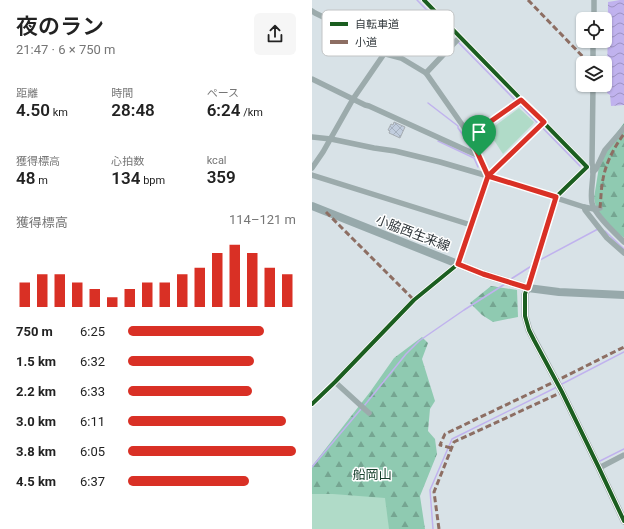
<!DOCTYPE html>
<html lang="ja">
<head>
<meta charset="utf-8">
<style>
  :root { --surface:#fff; --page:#f6f6f6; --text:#222; --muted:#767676; --accent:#d93025 }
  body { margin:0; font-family:Roboto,"Noto Sans JP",sans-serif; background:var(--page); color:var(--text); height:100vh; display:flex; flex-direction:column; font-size:15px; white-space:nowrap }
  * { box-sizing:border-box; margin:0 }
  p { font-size:13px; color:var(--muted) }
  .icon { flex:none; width:22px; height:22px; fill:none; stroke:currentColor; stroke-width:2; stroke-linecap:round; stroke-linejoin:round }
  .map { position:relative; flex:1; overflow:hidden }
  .drawer { display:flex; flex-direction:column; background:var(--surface); width:312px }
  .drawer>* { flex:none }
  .controls { position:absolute; left:264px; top:12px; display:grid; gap:8px }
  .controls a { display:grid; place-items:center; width:36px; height:36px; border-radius:6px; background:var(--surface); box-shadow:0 1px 3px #0004; font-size:20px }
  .pin { position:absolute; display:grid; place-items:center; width:34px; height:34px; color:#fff; margin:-41px -17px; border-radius:50% 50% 50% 0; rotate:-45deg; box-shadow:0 0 4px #0007 }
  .pin .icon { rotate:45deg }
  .round { display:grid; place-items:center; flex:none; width:42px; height:42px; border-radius:6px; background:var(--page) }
  .headline { display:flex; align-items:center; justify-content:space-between; height:68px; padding:0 16px }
  h1 { font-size:22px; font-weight:600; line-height:30px }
  .figures { display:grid; grid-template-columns:repeat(3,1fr); gap:6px; height:68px; padding:4px 16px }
  .figures div { display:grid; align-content:center }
  .figures b { font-size:17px; font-weight:600 }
  .figures small { font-size:11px; font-weight:400 }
  .figures p { font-size:11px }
  .chart { height:112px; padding:8px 16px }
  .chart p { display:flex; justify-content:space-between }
  .chart svg { width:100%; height:72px; margin-top:4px; stroke:var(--accent); stroke-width:6 }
  ul { padding:0 16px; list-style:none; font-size:13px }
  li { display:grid; grid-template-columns:64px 48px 1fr; align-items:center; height:30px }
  li i { height:10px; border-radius:5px; background:var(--accent) }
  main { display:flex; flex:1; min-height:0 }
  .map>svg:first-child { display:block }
  .forest { fill:url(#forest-firs) }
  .park { fill:#b0dbc8 }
  .water { fill:url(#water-waves) }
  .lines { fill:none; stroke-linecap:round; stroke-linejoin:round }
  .stream { stroke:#c0b2ee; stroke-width:1.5 }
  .building { fill:url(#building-cross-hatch); stroke:#a7adb2 }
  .minor { stroke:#9cabac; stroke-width:5.5 }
  .tertiary { stroke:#9cabac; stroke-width:7 }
  .secondary { stroke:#97a9ab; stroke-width:8 }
  .quiet { stroke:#8d6e63; stroke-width:3; stroke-dasharray:6 3; stroke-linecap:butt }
  .cycleway-casing { stroke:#fff; stroke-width:6 }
  .cycleway { stroke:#1b5e20; stroke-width:4 }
  .route-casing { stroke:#fff; stroke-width:8 }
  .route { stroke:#d93025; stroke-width:5 }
  .labels { text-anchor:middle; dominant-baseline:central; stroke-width:3; stroke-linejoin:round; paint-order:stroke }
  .street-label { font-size:13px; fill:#32393d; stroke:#fff }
  .park-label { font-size:13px; fill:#16402c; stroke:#fff }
  .key { fill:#fff; stroke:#c2c4c5; stroke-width:1 }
  .key-label { font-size:11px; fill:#32393d }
</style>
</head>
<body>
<main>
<section class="drawer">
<div class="headline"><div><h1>夜のラン</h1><p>21:47 · 6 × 750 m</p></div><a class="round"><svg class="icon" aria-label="share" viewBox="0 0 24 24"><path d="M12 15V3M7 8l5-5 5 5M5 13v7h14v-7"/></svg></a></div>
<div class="figures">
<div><p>距離</p><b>4.50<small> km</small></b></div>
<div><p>時間</p><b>28:48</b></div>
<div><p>ペース</p><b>6:24<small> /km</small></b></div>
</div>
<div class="figures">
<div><p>獲得標高</p><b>48<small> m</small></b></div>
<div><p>心拍数</p><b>134<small> bpm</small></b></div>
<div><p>kcal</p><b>359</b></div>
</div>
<div class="chart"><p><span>獲得標高</span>114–121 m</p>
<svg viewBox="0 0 160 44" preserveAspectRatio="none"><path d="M5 44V29M15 44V24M25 44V24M35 44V29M45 44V33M55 44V38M65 44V33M75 44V29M85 44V29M95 44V24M105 44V20M115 44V11M125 44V6M135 44V11M145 44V20M155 44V24"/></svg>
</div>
<ul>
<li><b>750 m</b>6:25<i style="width:81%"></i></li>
<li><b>1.5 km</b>6:32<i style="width:75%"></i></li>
<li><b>2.2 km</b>6:33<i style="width:74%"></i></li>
<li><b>3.0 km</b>6:11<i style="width:94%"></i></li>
<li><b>3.8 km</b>6:05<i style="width:100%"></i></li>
<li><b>4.5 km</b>6:37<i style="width:72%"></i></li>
</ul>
</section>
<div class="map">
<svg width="312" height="529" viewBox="0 0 312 529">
  <defs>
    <pattern id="forest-firs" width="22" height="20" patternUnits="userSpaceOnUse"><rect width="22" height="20" fill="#8fcab1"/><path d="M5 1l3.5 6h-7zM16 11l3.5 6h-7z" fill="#75a591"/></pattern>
    <pattern id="water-waves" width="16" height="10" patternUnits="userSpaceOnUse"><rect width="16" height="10" fill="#c0b2ee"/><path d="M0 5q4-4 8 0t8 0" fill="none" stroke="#9d92c2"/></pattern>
    <pattern id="building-cross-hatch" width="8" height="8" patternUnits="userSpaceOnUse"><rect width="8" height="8" fill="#c1cdde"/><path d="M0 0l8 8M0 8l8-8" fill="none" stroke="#a6b1bf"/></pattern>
  </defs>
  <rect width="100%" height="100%" fill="#d8e2e7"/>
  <g class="forest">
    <path d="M312,123V238L286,217L282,198L289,154Z"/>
    <path d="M179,286L205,290L206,317L181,322L170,315L158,303Z"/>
    <path d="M110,337L116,343L110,359L123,401L118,409L116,431L123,439L125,454L108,496L113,529H0V466L58,392L82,358Z"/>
  </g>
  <g class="park">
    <path d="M207,108L222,122L221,124L191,154L176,131Z"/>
    <path d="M0,494H21L73,498L77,529H0Z"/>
  </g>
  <path class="water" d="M308,0H312V105L299,106L298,95L295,93L296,2Z"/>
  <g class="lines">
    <g class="stream">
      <path d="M105,0L141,37"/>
      <path d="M146,42L202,99"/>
      <path d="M116,103L146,126V128L154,139L159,149"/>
      <path d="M205,105H208L268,166"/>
      <path d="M126,141L162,158L166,167"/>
      <path d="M293,231L312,249"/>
      <path d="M226,261L286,229"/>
      <path d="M199,279L221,265"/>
      <path d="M248,385L312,352"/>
      <path d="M52,406L94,354L107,341L152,310L193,284"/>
      <path d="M288,461L312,449"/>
      <path d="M0,467L49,409"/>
      <path d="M121,529L118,490L140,439L245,387"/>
    </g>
  </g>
  <path class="building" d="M82,122L93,127L88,138L77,133L78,131L76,130L79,124L81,125Z"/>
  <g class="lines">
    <g class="minor">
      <path d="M112,0L275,167L244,197L216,288"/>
      <path d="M0,11L3,13L38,30L67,49L70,53L89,58L114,73L158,136L176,176"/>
      <path d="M282,19V0"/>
      <path d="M281,63V41"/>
      <path d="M114,73L148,37"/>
      <path d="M0,79L53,105L57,106L167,156"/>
      <path d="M281,85L280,162C280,165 281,169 281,172C281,182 278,193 280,203C282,214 304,234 312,242"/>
      <path d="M158,136L209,100"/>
      <path d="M0,137L19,139L62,148L83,151L128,162L176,176L272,207L282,209L288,208"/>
      <path d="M0,168L11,152L41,99L72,54"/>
      <path d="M281,172L284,169L293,150L312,128"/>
      <path d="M0,175L159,225"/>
      <path d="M272,207L273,210L295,238L312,253"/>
      <path d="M23,382L57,413"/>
      <path d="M0,404L23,382L102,300L146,264L176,176L231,122"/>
      <path d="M287,468L312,455"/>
    </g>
    <path class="tertiary" d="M216,288L213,294V316L217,330L250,392L287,468L312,521"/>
    <path class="secondary" d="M0,206L171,274L216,288L247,292L312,295"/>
    <g class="quiet">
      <path d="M216,0L277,63"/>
      <path d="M288,208C289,199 289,188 291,179C294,163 302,147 312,134"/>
      <path d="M14,212L102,300"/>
      <path d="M139,448L128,445L133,434L244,381L312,347"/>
      <path d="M127,529L122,492L142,442L250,392"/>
    </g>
    <g class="cycleway-casing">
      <g id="cycleway">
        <path d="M112,0L275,167L244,197L213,294V316L217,330L222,340L250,392L287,468L312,521"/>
        <path d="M0,404L23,382L102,300L146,264L176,176L231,122"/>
      </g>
    </g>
    <use href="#cycleway" class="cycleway"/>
  </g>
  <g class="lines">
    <g class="route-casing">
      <path id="route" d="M167,156L176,176L146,264L171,274L216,288L244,197L176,176L232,122L209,100L158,136L167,156"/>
    </g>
    <use href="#route" class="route"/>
  </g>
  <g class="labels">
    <g class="street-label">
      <text transform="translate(101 233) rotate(21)">小脇西生来線</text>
    </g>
    <g class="park-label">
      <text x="60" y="474">船岡山</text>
    </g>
  </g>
  <rect x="10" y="10" width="132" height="46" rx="6" class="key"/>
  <rect x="18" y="22" width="18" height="4" fill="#1b5e20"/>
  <rect x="18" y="40" width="18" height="4" fill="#8d6e63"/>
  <g class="key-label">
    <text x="43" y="28">自転車道</text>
    <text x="43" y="46">小道</text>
  </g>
</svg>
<div class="controls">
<a><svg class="icon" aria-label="locate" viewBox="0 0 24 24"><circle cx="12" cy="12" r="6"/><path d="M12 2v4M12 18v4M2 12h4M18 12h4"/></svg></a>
<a><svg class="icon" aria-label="layers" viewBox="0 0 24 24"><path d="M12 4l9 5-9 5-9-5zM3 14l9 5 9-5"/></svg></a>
</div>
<div class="pin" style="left:167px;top:156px;background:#1e9e55"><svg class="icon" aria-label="arrive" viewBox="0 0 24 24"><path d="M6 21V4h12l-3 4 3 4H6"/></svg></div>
</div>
</main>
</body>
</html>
